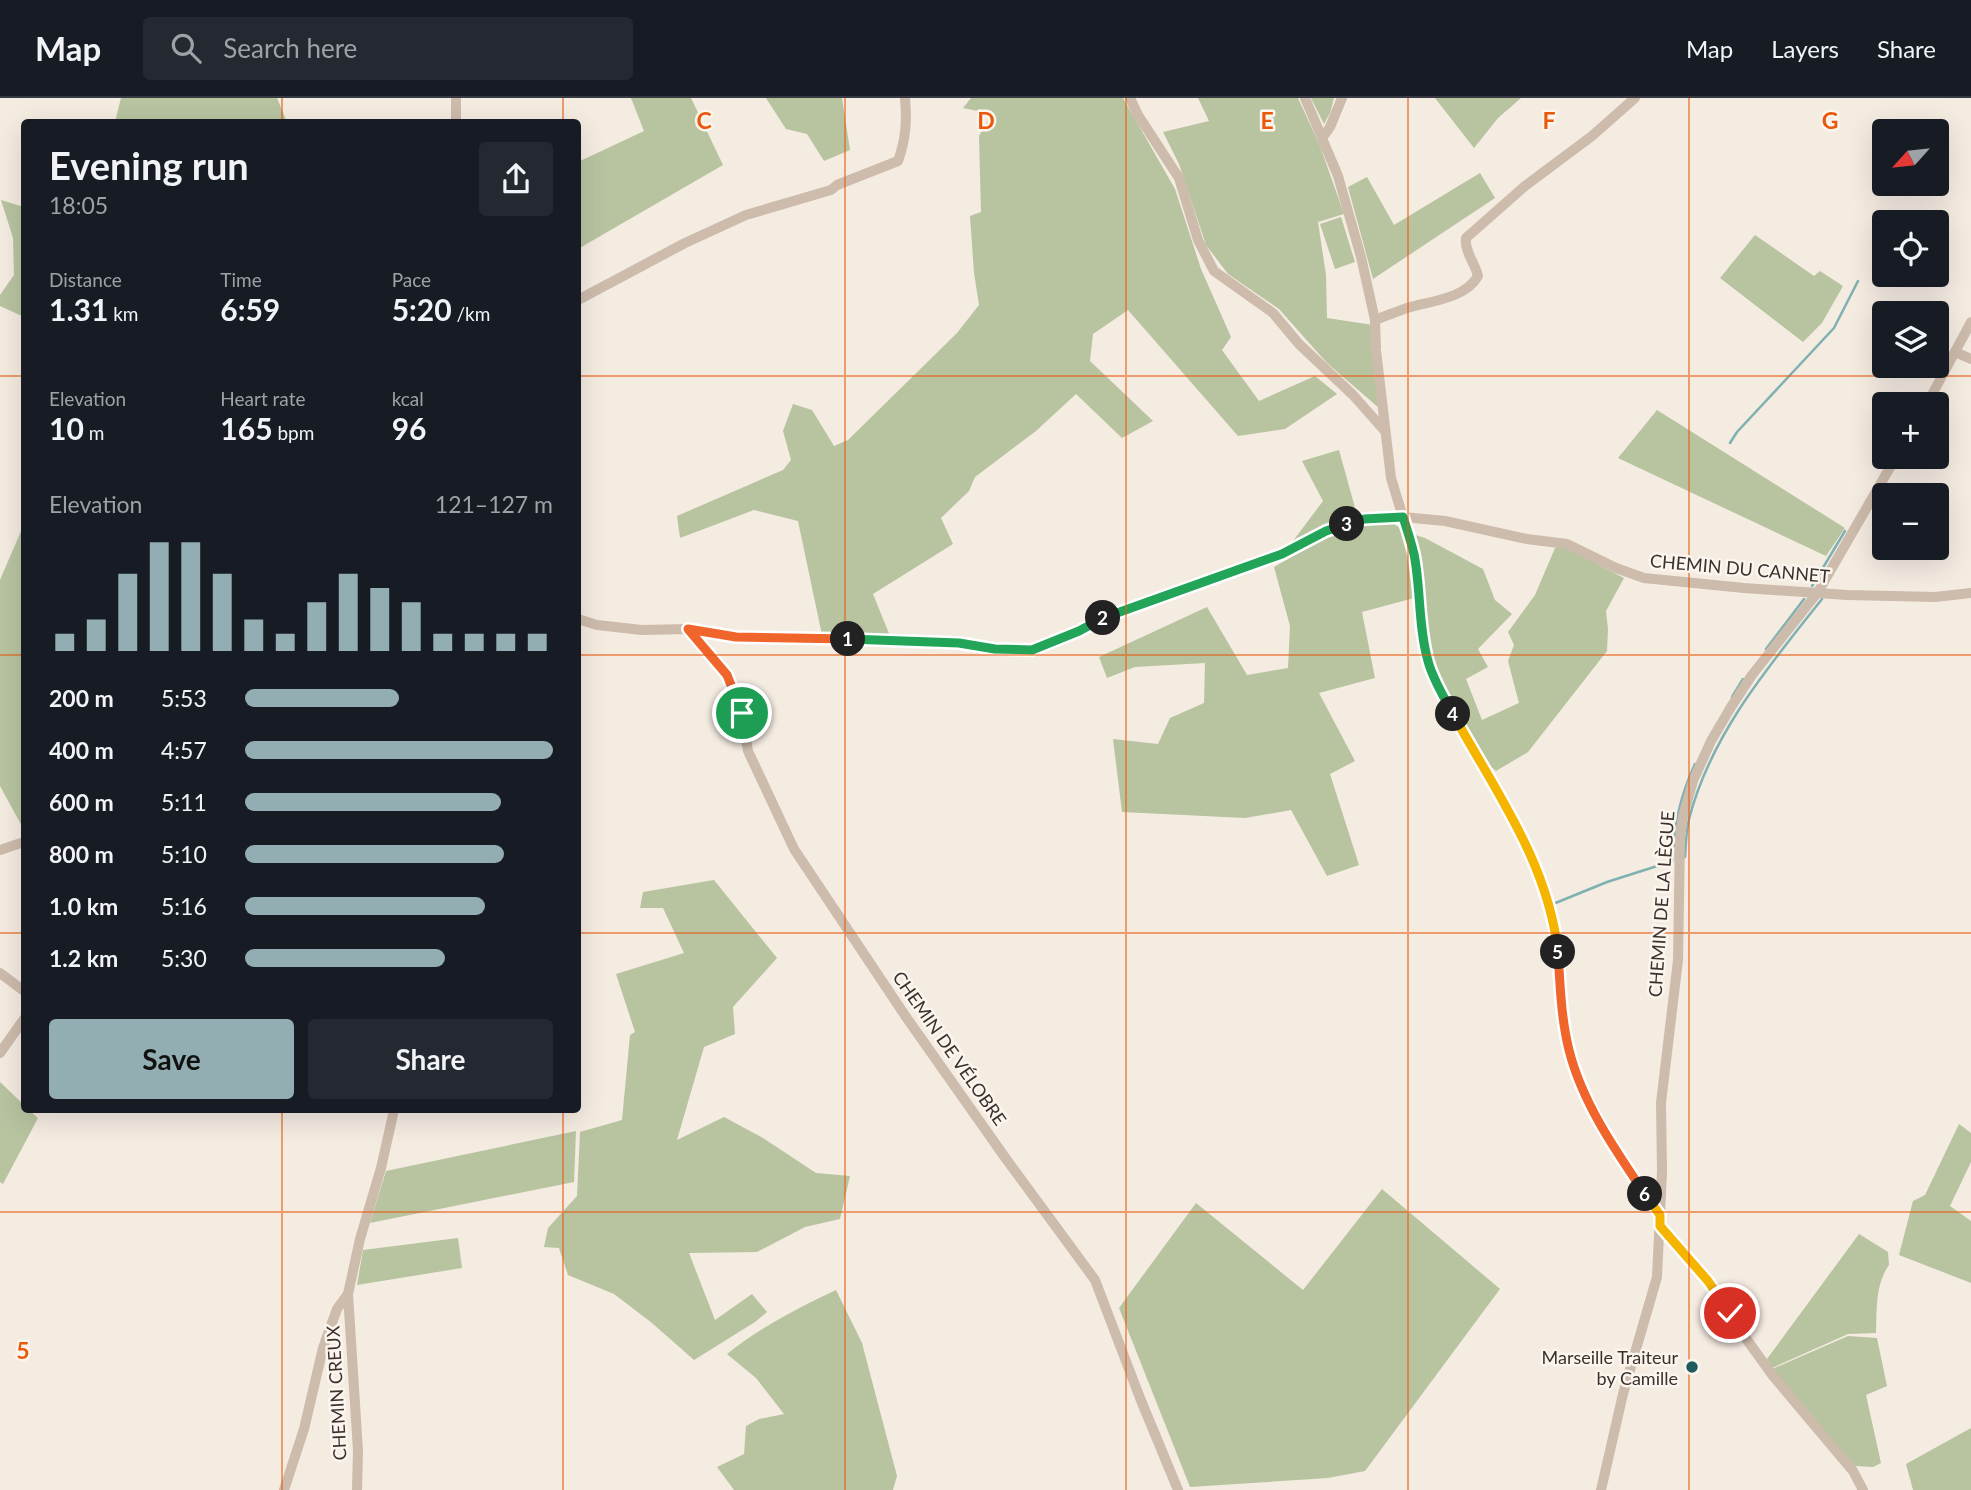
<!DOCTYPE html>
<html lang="en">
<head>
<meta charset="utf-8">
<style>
  :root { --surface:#171b24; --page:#242831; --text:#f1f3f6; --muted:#9ea1a6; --line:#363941; --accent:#92aeb2 }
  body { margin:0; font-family:Lato,sans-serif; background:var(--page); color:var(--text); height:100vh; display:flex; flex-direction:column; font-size:26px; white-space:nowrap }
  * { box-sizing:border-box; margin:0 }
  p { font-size:23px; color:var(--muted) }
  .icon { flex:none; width:38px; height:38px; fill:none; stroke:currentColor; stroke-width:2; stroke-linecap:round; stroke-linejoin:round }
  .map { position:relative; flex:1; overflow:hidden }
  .drawer { position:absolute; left:21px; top:21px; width:560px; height:994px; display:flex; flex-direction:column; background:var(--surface); border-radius:7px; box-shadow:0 7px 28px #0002 }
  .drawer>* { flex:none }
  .needle { width:46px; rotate:243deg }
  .tools { position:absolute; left:1872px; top:21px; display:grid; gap:14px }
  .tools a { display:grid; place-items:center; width:77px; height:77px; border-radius:7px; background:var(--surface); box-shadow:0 7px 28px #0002; font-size:35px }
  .pin { position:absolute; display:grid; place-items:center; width:60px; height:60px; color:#fff; margin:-30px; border:4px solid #fff; border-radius:50%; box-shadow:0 2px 7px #0007 }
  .km { position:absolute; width:35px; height:35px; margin:-18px; border-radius:50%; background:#222; color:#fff; font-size:19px; line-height:35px; text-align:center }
  .round { display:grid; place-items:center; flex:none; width:74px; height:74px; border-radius:7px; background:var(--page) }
  .overview { display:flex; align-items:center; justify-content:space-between; height:119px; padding:0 28px }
  h1 { font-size:38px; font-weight:700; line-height:52px }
  .stats { display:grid; grid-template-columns:repeat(3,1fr); gap:10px; height:119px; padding:7px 28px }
  .stats div { display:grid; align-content:center }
  .stats b { font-size:30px; font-weight:700 }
  .stats small { font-size:19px; font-weight:400 }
  .stats p { font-size:19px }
  .chart { height:196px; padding:14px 28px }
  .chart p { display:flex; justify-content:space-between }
  .chart svg { width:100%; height:126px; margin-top:7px; stroke:var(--accent); stroke-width:6 }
  .cta { display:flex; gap:14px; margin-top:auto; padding:14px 28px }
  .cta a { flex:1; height:80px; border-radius:7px; background:var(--accent); color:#111; font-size:28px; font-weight:700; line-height:80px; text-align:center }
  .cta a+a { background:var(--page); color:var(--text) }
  ul { padding:0 28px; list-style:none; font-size:23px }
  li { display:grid; grid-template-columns:112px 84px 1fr; align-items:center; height:52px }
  li i { height:18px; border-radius:9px; background:var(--accent) }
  header { display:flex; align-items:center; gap:42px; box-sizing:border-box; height:98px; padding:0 35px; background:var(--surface); border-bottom:2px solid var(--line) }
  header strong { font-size:33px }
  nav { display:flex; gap:38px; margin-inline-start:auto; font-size:24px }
  .search { width:490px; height:63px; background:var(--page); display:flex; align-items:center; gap:18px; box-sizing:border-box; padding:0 24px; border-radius:7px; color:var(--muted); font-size:26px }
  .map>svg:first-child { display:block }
  .green { fill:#b8c4a0 }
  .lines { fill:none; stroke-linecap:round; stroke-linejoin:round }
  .stream { stroke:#7fb0b2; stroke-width:2.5 }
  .minor { stroke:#cdbbac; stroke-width:10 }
  .split-1-casing { stroke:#fff; stroke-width:14 }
  .split-2-casing { stroke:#fff; stroke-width:14 }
  .split-3-casing { stroke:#fff; stroke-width:14 }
  .split-4-casing { stroke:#fff; stroke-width:14 }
  .split-5-casing { stroke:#fff; stroke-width:14 }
  .split-6-casing { stroke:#fff; stroke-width:14 }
  .split-7-casing { stroke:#fff; stroke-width:14 }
  .split-1 { stroke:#f0652b; stroke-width:9 }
  .split-2 { stroke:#22a559; stroke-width:9 }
  .split-3 { stroke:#22a559; stroke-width:9 }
  .split-4 { stroke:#22a559; stroke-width:9 }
  .split-5 { stroke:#f5b400; stroke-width:9 }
  .split-6 { stroke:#f0652b; stroke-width:9 }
  .split-7 { stroke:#f5b400; stroke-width:9 }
  .grid { fill:none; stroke:#e8590c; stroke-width:2; stroke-opacity:0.55 }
  .poi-dot { fill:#1f5a5e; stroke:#fbf5ee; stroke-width:2.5 }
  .labels { text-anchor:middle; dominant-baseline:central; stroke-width:5; stroke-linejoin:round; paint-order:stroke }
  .street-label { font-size:18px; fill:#3b302b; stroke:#fbf5ee }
  .poi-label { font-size:18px; fill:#3b302b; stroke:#fbf5ee; text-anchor:end }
  .grid-label { font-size:23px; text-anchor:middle; font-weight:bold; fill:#e8590c; stroke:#fbf5ee; stroke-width:5; stroke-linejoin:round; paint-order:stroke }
</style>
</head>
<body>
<header>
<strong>Map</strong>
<div class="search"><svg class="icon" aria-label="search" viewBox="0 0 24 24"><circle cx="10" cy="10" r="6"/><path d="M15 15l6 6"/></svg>Search here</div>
<nav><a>Map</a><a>Layers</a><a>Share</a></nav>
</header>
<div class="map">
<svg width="1971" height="1392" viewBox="0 0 1971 1392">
  <rect width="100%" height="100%" fill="#f4ebe1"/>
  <g class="green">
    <path d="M121,0H277L287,24H115Z"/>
    <path d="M631,0H691L723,67L578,151V64L644,33Z"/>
    <path d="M766,0H842L850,52L824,63L807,36L786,31Z"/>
    <path d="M971,0H1123L1175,91L1201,171L1231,239L1222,252L1259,303L1315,278L1337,296L1285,331L1238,338L1128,212L1093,236L1090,263L1153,323L1122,340L1076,296L1036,333L975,379L969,393L941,420L953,446L873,496L890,538L822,537L798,423L754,412L680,440L677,418L783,372L791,362L783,333L793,306L812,312L834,348L848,342L957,235L979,207L974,175L970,118L981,114L979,38L992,16L963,10Z"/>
    <path d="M1198,0H1298L1320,48L1344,116L1318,124L1326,177L1327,220L1373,227L1379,310L1327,265L1279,211L1228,176L1206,147L1179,66L1163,34L1209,23Z"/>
    <path d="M1311,0H1334L1330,15L1324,26Z"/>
    <path d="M1435,0H1521L1498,20L1474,50Z"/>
    <path d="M1480,75L1495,100L1373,181L1348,89L1367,79L1394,127Z"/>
    <path d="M1,102L24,109V219L0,208V197L14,177L13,140Z"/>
    <path d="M1341,119L1355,164L1335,171L1320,126Z"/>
    <path d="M1755,137L1814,178L1820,173L1843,188L1822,225L1803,244L1720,180Z"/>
    <path d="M1657,312L1845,430L1826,458L1618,360Z"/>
    <path d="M1339,352L1357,417L1333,426L1290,447L1323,403L1302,363Z"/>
    <path d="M1391,424L1405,433L1415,478L1414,500L1362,514L1375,580L1319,595L1355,663L1330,676L1359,767L1327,778L1291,712L1245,720L1122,714L1113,641L1158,646L1170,620L1204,605L1205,565L1135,569L1107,580L1099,559L1207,509L1247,577L1288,570L1290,528L1274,469L1328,438L1358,429Z"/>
    <path d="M24,426V732L0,688V482Z"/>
    <path d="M1412,436L1425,440L1483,471L1495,502L1512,516L1478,551L1488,569L1466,581L1482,622L1519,605L1508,563L1514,547L1508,534L1535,497L1555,450H1566L1624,480L1606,513L1608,531L1607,553L1528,654L1496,673L1482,661L1440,585L1425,532Z"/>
    <path d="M714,782L777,860L733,909L735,936L704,949L677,1042L724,1019L763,1040L816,1075L850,1078L840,1121L805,1129L757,1154L689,1155L715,1222L752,1196L767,1214L755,1224L694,1262L652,1225L614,1196L568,1177L559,1150L544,1149L548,1130L577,1098L580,1034L622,1022L630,937L635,934L616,876L684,855L663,810H640L643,794Z"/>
    <path d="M0,984L24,1007V1012H29L38,1020L3,1086L0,1084Z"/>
    <path d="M1959,1026L1971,1035V1064L1950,1108L1971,1123V1185L1899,1157L1913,1103L1925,1097Z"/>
    <path d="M576,1033L574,1084L370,1125L386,1073Z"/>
    <path d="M1382,1091L1500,1191L1365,1373L1328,1380L1190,1389L1119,1210L1196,1105L1303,1192Z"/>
    <path d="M1859,1136L1888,1154L1889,1167C1875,1187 1877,1212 1876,1235L1848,1236L1772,1270L1767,1261Z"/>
    <path d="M458,1140L462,1170L357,1187L363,1152Z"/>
    <path d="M836,1192L862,1245L897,1378L893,1392H734L717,1369L744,1356L746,1328L759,1321L784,1316L756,1280L727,1256C761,1229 798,1210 836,1192Z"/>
    <path d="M1848,1238L1877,1240L1887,1288L1866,1297L1881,1365L1873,1369L1854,1368L1772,1271Z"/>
    <path d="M1971,1330V1392H1913L1906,1366Z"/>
  </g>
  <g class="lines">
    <g class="stream">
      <path d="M1730,345L1737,334L1834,230L1858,183"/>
      <path d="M1812,488L1845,433"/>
      <path d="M1766,551L1804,501"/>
      <path d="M1732,599L1743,581"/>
      <path d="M1685,759C1686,746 1686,733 1689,721C1711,636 1769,568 1822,501"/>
      <path d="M1553,806L1607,784L1673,763C1673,729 1681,696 1695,666"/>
    </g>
    <g class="minor">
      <path d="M456,0V24"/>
      <path d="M1130,0L1138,17L1179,80L1198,142L1214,173L1273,215L1299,246L1353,297L1384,332"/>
      <path d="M1305,0L1338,78L1361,159L1375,222L1376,252L1391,380L1414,455L1418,486L1419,517L1428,562L1436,585L1524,740L1536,768L1553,827L1558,850L1564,920L1569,952L1580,983L1611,1043L1660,1117"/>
      <path d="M1323,39L1330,29L1342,0"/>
      <path d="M578,202L685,145L746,117L831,92L837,87L898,63C906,41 907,23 905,0"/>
      <path d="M1375,222C1385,218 1396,214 1407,210C1430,203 1465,201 1478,178C1475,165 1464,153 1466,140L1525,88L1592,38L1635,0"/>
      <path d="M1955,254L1971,261"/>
      <path d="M1927,306L1971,224"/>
      <path d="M578,521L597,527L642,532L688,531L735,539L878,541L959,545L995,551L1032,552L1047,548L1116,514L1282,456L1326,433L1364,421L1403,419L1445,423L1527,441L1567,446L1616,470L1644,480L1744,490L1847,497L1935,499L1971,495"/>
      <path d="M688,531L727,577L742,615L748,653L794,751L904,916L1004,1058L1095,1182L1140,1300L1178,1392"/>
      <path d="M0,752L24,744"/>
      <path d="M0,875L24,893"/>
      <path d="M0,955L24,921"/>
      <path d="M1660,1128L1708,1183L1745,1239L1773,1278L1853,1373L1863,1392"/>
      <path d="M348,1196L358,1353L357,1392"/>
      <path d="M284,1392L304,1331L323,1250L337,1211L348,1196L360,1141L381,1070L394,1012"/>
      <path d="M1601,1392L1623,1296L1657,1179L1662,1073L1661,1005L1678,862L1680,739L1683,718L1693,683L1711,643L1731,609L1752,577L1818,494L1896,359"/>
    </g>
  </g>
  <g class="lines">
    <g class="split-1-casing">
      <path id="split-1" d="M742,615L727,577L688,531L736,539L848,541"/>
    </g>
    <g class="split-2-casing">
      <path id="split-2" d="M848,541L959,545L995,551L1032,552L1079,533L1103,520"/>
    </g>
    <g class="split-3-casing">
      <path id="split-3" d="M1103,520L1282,456L1326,433L1347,426"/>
    </g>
    <g class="split-4-casing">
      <path id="split-4" d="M1347,426L1364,421L1403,419C1407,431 1411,444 1414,456C1421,491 1418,528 1428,563C1433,582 1444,599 1453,616"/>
    </g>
    <g class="split-5-casing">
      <path id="split-5" d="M1453,616C1495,693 1548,764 1558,854"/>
    </g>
    <g class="split-6-casing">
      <path id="split-6" d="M1558,854C1560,886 1561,920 1569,952C1582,1004 1615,1052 1645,1096"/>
    </g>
    <g class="split-7-casing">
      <path id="split-7" d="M1645,1096L1660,1117V1128L1708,1183L1730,1215"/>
    </g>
    <use href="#split-1" class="split-1"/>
    <use href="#split-2" class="split-2"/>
    <use href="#split-3" class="split-3"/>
    <use href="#split-4" class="split-4"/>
    <use href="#split-5" class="split-5"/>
    <use href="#split-6" class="split-6"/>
    <use href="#split-7" class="split-7"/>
  </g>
  <path class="grid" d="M282,0V24M563,0V24M845,0V1392M1126,0V1392M1408,0V1392M1689,0V1392M0,278H24M578,278H1971M0,557H24M578,557H1971M0,835H24M578,835H1971M282,1012V1392M563,1012V1392M0,1114H1971"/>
  <circle class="poi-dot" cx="1692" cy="1269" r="7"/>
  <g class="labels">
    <g class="street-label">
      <text transform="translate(1740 470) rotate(5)">CHEMIN DU CANNET</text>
      <text transform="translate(1661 806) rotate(-86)">CHEMIN DE LA LÈGUE</text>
      <text transform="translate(950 950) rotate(55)">CHEMIN DE VÉLOBRE</text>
      <text transform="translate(336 1295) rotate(-93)">CHEMIN CREUX</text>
    </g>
    <g class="poi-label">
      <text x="1678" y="1259">Marseille Traiteur<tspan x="1678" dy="21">by Camille</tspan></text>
    </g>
  </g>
  <g class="grid-label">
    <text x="704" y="31">C</text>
    <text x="986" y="31">D</text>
    <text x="1267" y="31">E</text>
    <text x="1549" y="31">F</text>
    <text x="1830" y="31">G</text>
    <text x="23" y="1261">5</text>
  </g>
</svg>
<div class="tools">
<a><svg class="needle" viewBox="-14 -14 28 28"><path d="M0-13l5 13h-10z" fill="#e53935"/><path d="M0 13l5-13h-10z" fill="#9ea1a6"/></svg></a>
<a><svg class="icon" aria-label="locate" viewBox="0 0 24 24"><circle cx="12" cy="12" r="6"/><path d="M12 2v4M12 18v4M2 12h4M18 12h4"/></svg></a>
<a><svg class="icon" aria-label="layers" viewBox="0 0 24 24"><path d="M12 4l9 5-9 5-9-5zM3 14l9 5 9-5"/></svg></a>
<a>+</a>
<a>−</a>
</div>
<div class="pin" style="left:742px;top:615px;background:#1e9e55"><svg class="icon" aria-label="arrive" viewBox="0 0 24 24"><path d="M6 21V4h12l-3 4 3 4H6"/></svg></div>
<div class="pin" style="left:1730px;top:1215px;background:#d93025"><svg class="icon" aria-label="check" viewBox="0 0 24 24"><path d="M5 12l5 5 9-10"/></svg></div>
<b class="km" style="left:848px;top:541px">1</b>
<b class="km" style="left:1103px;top:520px">2</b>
<b class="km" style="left:1347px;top:426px">3</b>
<b class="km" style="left:1453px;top:616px">4</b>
<b class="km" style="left:1558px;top:854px">5</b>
<b class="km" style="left:1645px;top:1096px">6</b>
<section class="drawer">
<div class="overview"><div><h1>Evening run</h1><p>18:05</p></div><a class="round"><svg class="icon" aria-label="share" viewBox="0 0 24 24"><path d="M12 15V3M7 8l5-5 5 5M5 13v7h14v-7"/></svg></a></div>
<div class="stats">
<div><p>Distance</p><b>1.31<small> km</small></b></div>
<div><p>Time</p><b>6:59</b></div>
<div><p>Pace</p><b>5:20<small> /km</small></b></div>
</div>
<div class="stats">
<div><p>Elevation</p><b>10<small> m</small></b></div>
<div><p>Heart rate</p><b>165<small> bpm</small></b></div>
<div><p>kcal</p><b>96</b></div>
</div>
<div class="chart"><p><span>Elevation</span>121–127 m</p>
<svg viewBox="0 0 160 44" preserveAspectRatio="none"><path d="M5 44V38M15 44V33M25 44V17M35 44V6M45 44V6M55 44V17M65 44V33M75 44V38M85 44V27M95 44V17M105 44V22M115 44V27M125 44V38M135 44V38M145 44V38M155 44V38"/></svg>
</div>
<ul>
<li><b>200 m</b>5:53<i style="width:50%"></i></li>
<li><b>400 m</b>4:57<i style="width:100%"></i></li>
<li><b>600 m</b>5:11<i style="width:83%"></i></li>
<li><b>800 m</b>5:10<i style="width:84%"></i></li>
<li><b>1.0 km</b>5:16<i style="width:78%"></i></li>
<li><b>1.2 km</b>5:30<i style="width:65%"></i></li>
</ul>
<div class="cta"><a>Save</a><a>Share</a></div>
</section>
</div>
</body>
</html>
